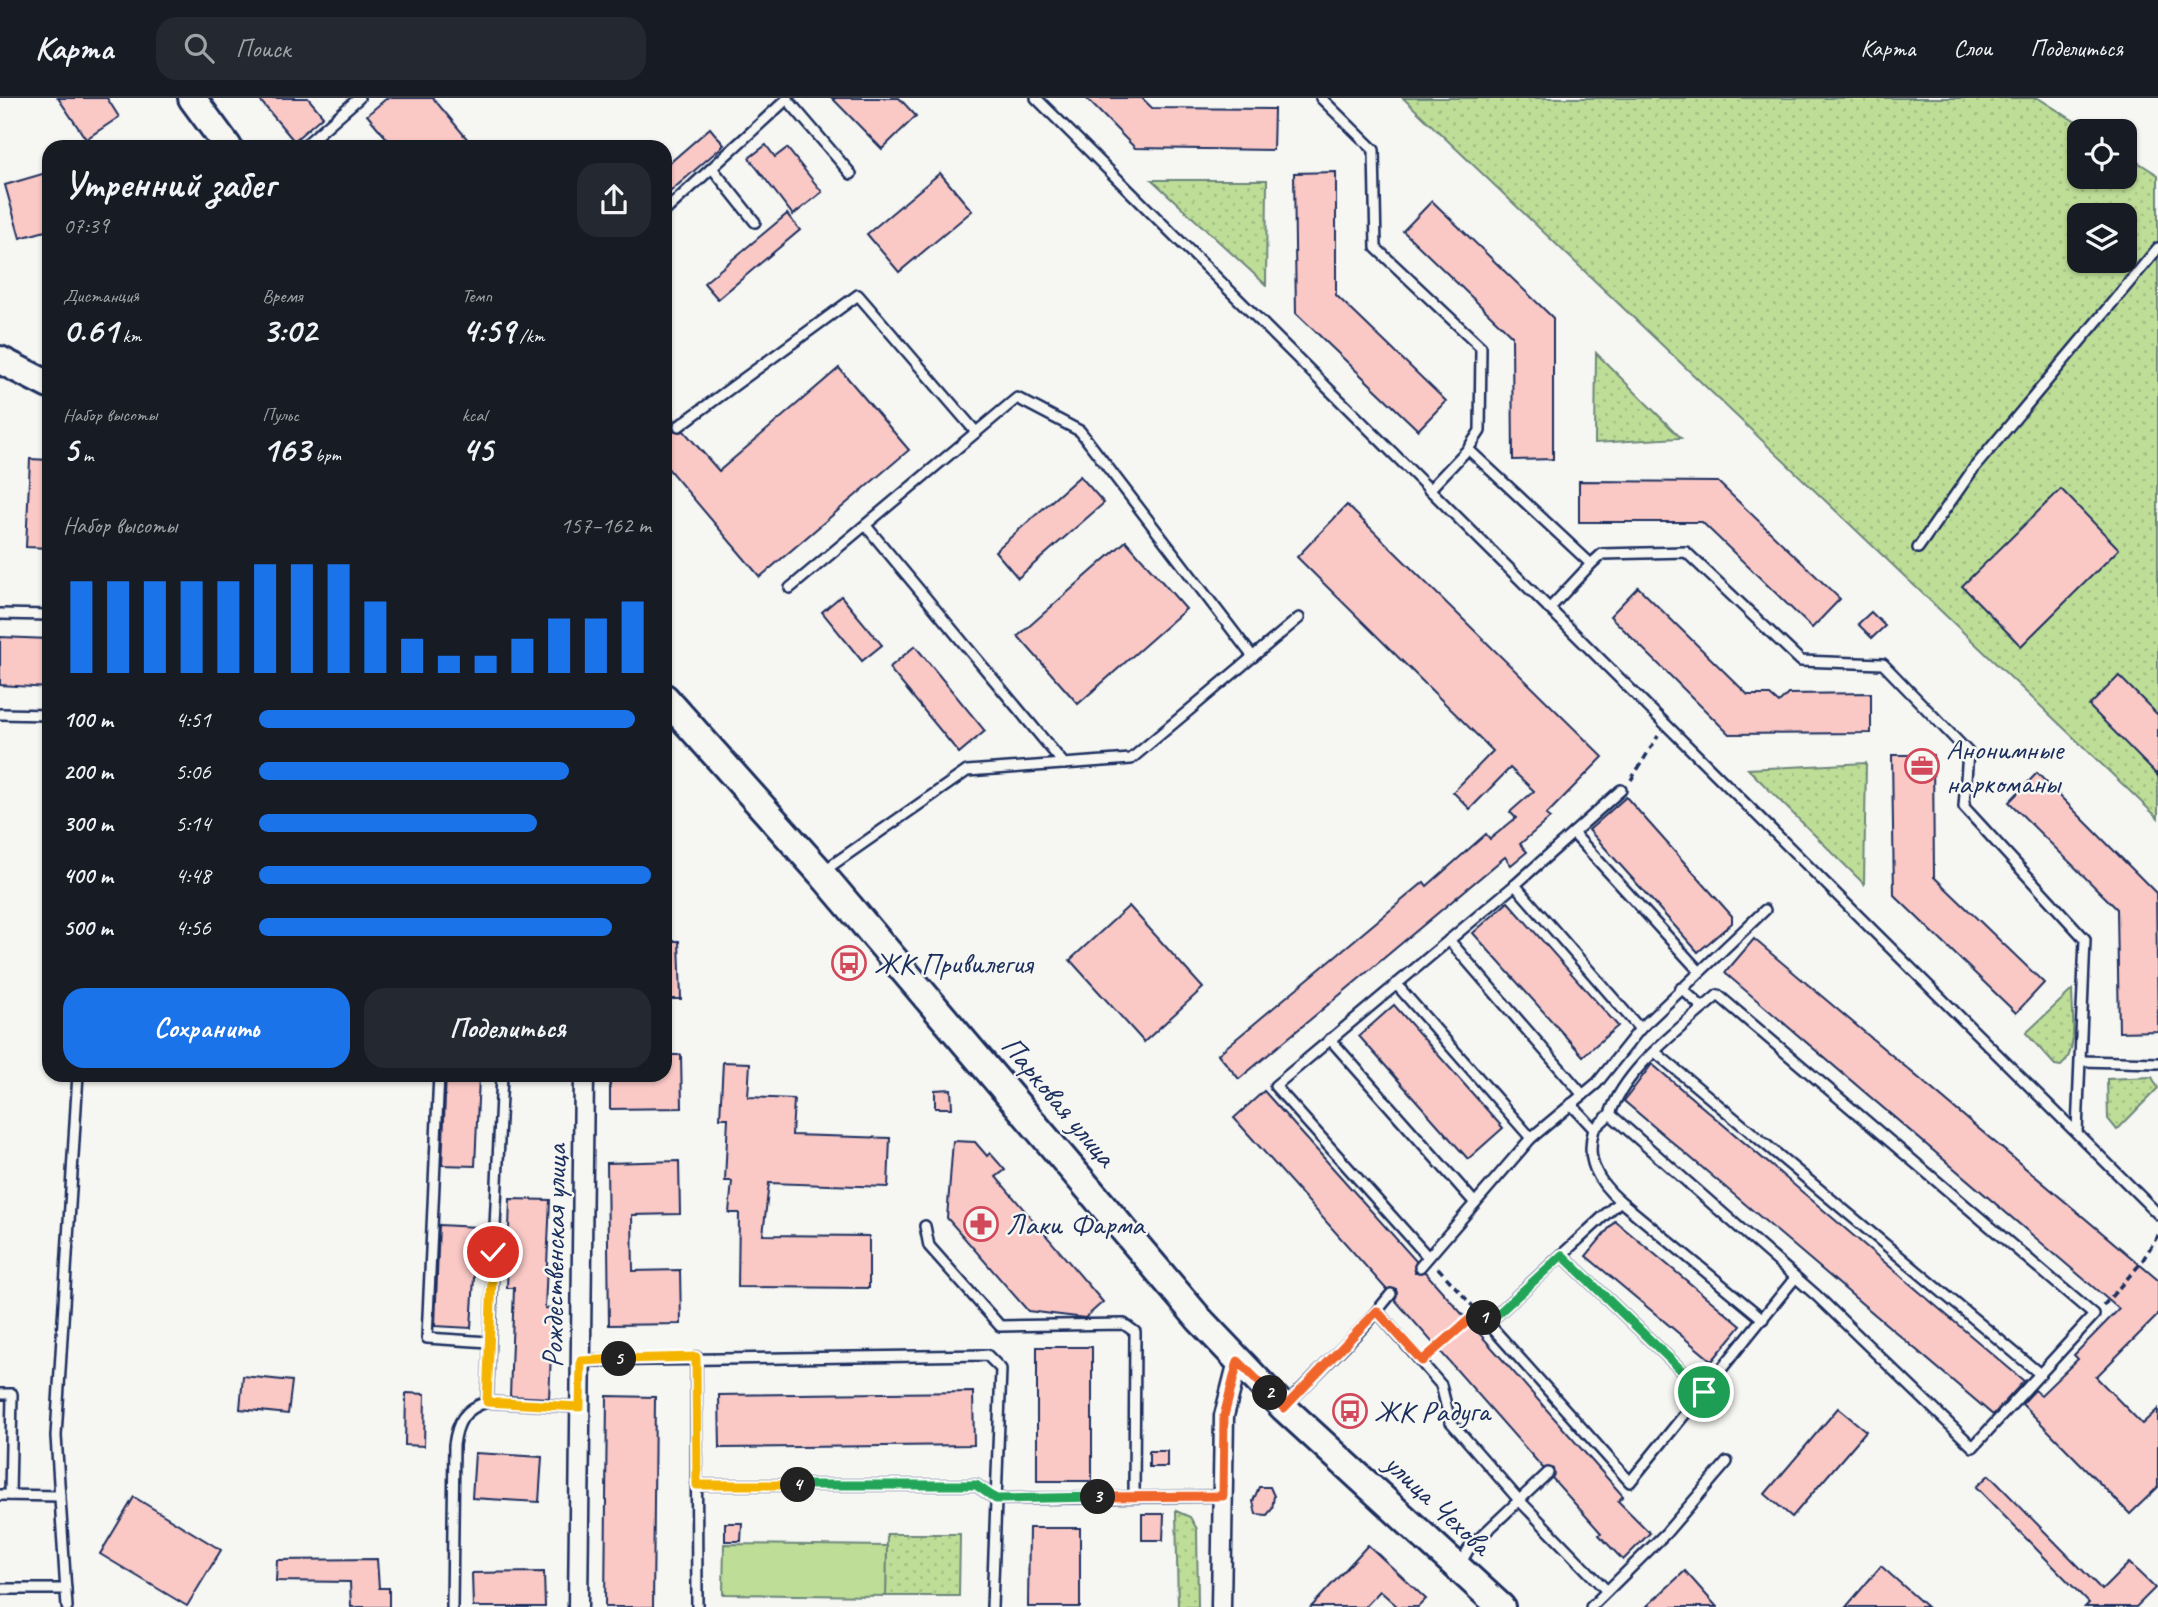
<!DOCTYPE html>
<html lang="ru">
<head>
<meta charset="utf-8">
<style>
  :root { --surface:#171b24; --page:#242831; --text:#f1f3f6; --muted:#9ea1a6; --line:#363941; --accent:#1a73e8 }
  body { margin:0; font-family:Caveat,sans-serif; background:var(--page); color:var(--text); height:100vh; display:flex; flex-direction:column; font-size:26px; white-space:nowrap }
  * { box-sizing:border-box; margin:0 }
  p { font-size:23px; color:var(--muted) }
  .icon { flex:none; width:38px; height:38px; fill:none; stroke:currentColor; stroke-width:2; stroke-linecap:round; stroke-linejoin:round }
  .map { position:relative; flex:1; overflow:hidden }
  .details { position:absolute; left:42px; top:42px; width:630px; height:942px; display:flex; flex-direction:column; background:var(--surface); border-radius:21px; box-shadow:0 2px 5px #0004 }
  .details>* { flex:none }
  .fabs { position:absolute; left:2067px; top:21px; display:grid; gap:14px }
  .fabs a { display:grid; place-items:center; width:70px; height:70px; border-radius:14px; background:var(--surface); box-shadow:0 2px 5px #0004; font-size:35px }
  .pin { position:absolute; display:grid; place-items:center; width:60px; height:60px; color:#fff; margin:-30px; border:4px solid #fff; border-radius:50%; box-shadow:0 2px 7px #0007 }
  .km { position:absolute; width:35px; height:35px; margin:-18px; border-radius:50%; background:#222; color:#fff; font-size:19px; line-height:35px; text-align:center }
  .round { display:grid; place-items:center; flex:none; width:74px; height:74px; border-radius:21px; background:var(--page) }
  .headline { display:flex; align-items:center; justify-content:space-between; height:119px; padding:0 21px }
  h1 { font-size:38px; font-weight:800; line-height:52px }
  .metrics { display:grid; grid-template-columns:repeat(3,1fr); gap:10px; height:119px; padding:7px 21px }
  .metrics div { display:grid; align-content:center }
  .metrics b { font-size:35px; font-weight:800 }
  .metrics small { font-size:19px; font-weight:400 }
  .metrics p { font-size:19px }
  .chart { height:196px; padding:14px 21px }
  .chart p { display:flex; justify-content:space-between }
  .chart svg { width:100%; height:126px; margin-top:7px; stroke:var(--accent); stroke-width:6 }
  .button { display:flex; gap:14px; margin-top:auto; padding:14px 21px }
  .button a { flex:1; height:80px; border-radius:21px; background:var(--accent); color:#fff; font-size:28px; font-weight:800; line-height:80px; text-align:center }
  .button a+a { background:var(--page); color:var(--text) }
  ul { padding:0 21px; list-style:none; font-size:23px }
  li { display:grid; grid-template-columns:112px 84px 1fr; align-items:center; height:52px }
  li i { height:18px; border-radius:9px; background:var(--accent) }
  header { display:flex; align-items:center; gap:42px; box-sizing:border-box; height:98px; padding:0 35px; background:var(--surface); border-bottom:2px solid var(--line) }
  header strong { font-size:33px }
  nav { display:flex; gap:38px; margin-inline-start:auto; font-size:24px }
  .search { width:490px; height:63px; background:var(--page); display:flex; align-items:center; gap:18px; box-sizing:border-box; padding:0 24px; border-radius:21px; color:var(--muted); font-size:26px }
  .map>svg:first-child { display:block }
  .grass { fill:url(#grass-dots); stroke:#6c867a; stroke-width:2; fill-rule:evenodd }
  .garden { fill:#bede97; stroke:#6c867a; stroke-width:2 }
  .building { fill:#fac9c6; stroke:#1b2f5e; stroke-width:2 }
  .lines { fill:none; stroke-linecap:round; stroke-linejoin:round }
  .service-casing { stroke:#1b2f5e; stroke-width:14 }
  .minor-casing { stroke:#1b2f5e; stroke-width:23 }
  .secondary-casing { stroke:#1b2f5e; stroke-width:32 }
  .path { stroke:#1b2f5e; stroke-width:3.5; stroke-dasharray:7 5; stroke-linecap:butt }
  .service { stroke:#f6f6f2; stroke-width:9 }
  .minor { stroke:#f6f6f2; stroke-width:18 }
  .secondary { stroke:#f6f6f2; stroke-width:26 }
  .split-1-casing { stroke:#fff; stroke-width:14 }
  .split-2-casing { stroke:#fff; stroke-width:14 }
  .split-3-casing { stroke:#fff; stroke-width:14 }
  .split-4-casing { stroke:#fff; stroke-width:14 }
  .split-5-casing { stroke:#fff; stroke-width:14 }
  .split-6-casing { stroke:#fff; stroke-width:14 }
  .split-1 { stroke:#22a559; stroke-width:9 }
  .split-2 { stroke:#f0652b; stroke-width:9 }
  .split-3 { stroke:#f0652b; stroke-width:9 }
  .split-4 { stroke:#22a559; stroke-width:9 }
  .split-5 { stroke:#f5b400; stroke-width:9 }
  .split-6 { stroke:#f5b400; stroke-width:9 }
  .labels { text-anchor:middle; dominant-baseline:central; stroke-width:5; stroke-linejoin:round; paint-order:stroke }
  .poi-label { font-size:30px; fill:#1b2f5e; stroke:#f6f6f2; text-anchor:start }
  .street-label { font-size:30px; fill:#1b2f5e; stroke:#f6f6f2 }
</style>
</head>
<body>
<header>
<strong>Карта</strong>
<div class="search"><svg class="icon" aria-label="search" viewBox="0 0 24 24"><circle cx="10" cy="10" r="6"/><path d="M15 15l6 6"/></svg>Поиск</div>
<nav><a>Карта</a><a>Слои</a><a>Поделиться</a></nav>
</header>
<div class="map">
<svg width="2158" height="1509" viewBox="0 0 2158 1509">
  <defs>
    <pattern id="grass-dots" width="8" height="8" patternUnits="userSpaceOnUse" patternTransform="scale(1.75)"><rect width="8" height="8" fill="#bede97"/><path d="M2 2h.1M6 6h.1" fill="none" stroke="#a3bf85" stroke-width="1.8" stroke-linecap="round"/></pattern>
  </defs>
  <rect width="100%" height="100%" fill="#f6f6f2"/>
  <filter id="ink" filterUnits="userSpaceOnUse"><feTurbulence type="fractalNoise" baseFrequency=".0143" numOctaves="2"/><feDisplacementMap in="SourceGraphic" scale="14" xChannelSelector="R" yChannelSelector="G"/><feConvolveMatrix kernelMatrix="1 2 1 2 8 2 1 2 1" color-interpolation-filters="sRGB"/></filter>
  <g filter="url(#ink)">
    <g class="grass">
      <path d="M1403,0H2038L2090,33H2079V79H2124L2125,56L2158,77V720ZM2079,117H2124V163H2079Z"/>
      <path d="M1152,82H1267L1266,187Z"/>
      <path d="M1596,255L1681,340L1595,345Z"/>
      <path d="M1866,665L1864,786L1748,671Z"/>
      <path d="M2072,892C2072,914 2079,954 2061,968L2055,967L2026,935Z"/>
      <path d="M2152,979L2158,990L2117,1032L2108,1021L2107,981Z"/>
      <path d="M1176,1413L1190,1419L1197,1431L1198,1509H1178Z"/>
      <path d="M887,1436H960L959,1498H886Z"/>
    </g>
    <path class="garden" d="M724,1446L887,1448L886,1498L723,1496Z"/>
    <g class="building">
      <path d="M58,0H107L119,19L86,41Z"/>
      <path d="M258,0H308L323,18L294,43Z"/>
      <path d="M387,0H433L474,49H394L367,17Z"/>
      <path d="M832,0H899L916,18L882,51Z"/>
      <path d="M1086,0H1142L1152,10L1274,11L1273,52L1135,50Z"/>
      <path d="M710,30L724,47L665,98V69Z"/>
      <path d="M766,47L775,59L787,50L822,94L793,117L749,60Z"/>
      <path d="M49,74V132L20,140L5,87Z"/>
      <path d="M1336,74V197L1446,303L1418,332L1296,215L1294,75Z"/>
      <path d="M940,75L972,113L899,174L867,136Z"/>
      <path d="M1432,103L1553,220V361L1513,362L1512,238L1403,133Z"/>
      <path d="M787,116L800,132L718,201L704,185Z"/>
      <path d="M839,270L909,352L760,479L665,367V311L675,322L674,333H684L719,373Z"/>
      <path d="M30,361L49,362V450L26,449Z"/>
      <path d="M1080,378L1104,405L1018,480L995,453Z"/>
      <path d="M1579,383L1718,384L1840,501L1812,530L1702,424H1579Z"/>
      <path d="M2061,391L2119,451L2021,548L1962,488Z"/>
      <path d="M1347,407L1603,659L1546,717L1550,720L1520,746L1527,754L1511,767L1505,759L1239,981L1218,956L1424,784L1427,788L1486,736L1490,741L1516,720L1510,714L1534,693L1510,670L1470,711L1453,694L1493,653L1297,459Z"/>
      <path d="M1126,443L1186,511L1078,606L1018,538Z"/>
      <path d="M1638,489L1748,597H1770L1779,605L1788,596L1871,595V635L1729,636L1610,518Z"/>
      <path d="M841,498L882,547L862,563L822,514Z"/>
      <path d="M1871,514L1885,528L1872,540L1858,526Z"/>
      <path d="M0,539L49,541V590L0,587Z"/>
      <path d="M915,548L985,633L959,655L889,570Z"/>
      <path d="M2119,578L2158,617V678L2089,608Z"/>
      <path d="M1892,657H1933L1934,779L2044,885L2016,915L1894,797Z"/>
      <path d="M2037,675L2156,795L2158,933L2119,934L2117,811L2009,704Z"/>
      <path d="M1626,699L1732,818V825L1698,854L1589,732Z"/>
      <path d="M1508,804L1618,928L1583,958L1473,835Z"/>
      <path d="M1129,808L1203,890L1144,944L1070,862Z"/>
      <path d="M1754,841L2158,1182V1217L2096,1279L2142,1326L2158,1311V1389L2130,1416L2022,1306L2035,1292L2041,1297L2078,1261L2074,1257L2119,1211L1725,875Z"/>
      <path d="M665,843H679L681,901H665Z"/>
      <path d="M1394,907L1503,1030L1468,1061L1359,938Z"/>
      <path d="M665,957H681L682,1010L610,1011V976H665Z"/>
      <path d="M723,964L750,965L748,999L794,1001L792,1037L890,1040L888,1089L769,1085L763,1137L869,1138V1190L738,1189L739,1115H729L732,1083H725L728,1020H720Z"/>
      <path d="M1652,966L2024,1283L1993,1317L1624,1003Z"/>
      <path d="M446,977L479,979L475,1068L442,1067Z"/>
      <path d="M951,991L952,1010H935V992Z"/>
      <path d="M1264,993L1416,1163L1415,1174H1425L1623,1398L1618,1403L1650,1435L1623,1462L1599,1437L1601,1435L1552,1380L1553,1371L1543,1370L1395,1202L1396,1191H1386L1234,1020Z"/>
      <path d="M953,1043L975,1044L987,1058L990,1055L1005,1072L996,1079L1103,1204L1085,1220L1028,1213L947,1120Z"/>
      <path d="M679,1063L680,1116L632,1117L633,1173L680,1172L681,1226L609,1227L607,1065Z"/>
      <path d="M510,1101L550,1102L545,1210L553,1211L549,1300L510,1298L514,1190H507Z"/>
      <path d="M1615,1123L1741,1228L1712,1263L1586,1158Z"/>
      <path d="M439,1127L477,1129L471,1230L435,1228Z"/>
      <rect x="1037" y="1249" width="55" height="134"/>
      <path d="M243,1278L292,1283L288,1316L240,1311Z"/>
      <path d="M973,1294L974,1347L720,1350L719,1297Z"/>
      <path d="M406,1295L425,1296L424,1348L405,1347Z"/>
      <path d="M607,1298L655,1299L653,1509H605Z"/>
      <path d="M1838,1310L1866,1333L1792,1419L1765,1396Z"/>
      <rect x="1149" y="1353" width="18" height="16"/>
      <path d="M475,1355L542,1359L539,1404L472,1400Z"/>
      <path d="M1989,1377L2102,1492L2129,1465L2155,1490L2136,1509H2085L2089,1505L1976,1389Z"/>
      <path d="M1259,1389H1270L1274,1398L1272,1411L1267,1417L1256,1416L1253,1403Z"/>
      <path d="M134,1399L221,1452L187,1508L100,1456Z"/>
      <path d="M1142,1416H1164L1163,1442H1142Z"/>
      <path d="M725,1425H742L741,1443H725Z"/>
      <path d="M1029,1430H1080V1509H1028Z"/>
      <path d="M1368,1447L1426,1501L1418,1509H1398L1380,1493L1365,1509H1311Z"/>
      <path d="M377,1461L379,1490H389V1509H351L350,1484L276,1483L277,1462Z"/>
      <path d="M1881,1468L1927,1509H1846Z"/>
      <path d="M1685,1473L1717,1509H1646Z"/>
      <path d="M544,1474L545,1509H473L472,1475Z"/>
    </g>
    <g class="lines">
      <g class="service-casing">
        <g id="service">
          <path d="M1036,0L2158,1116"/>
          <path d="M1321,0L1374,52L1376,150L1481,249L1480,333L1468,351L1591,466L1602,456L1686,454L1801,563L1883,566L1968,654L1964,709L2085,841L2077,1034"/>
          <path d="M303,49L359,0"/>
          <path d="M712,70L755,124"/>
          <path d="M665,113L787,1L851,76"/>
          <path d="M679,328L858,197L976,334"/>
          <path d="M1429,392L1468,351"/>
          <path d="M866,428L1064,666"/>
          <path d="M1918,450L1974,370L2158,150"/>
          <path d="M790,490L1017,300L1080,333L1253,559"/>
          <path d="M1549,511L1591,466"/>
          <path d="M0,516L49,517"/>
          <path d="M0,616L49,617"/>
          <path d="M1573,735L1699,873"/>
          <path d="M822,774L967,673L1131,661L1299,520"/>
          <path d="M1515,787L1640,931"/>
          <path d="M1449,842L1583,997"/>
          <path d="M1396,886L1531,1040L1420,1169"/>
          <path d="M1330,941L1475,1105"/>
          <path d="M1655,954L2040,1276"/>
          <path d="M2081,963L2158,965"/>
          <path d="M439,976L427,1240L489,1244"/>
          <path d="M1571,1006L1594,1031L1610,1016L1817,1198L1973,1349L2094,1217L1718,897L1703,910L1681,890"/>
          <path d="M1610,1016C1625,973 1670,939 1703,910"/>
          <path d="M1594,1031C1585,1061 1597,1083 1620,1103L1763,1221"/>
          <path d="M1531,1040L1597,985L1640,931L1765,812"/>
          <path d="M1620,1103L1488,1225L1630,1384L1795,1180"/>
          <path d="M925,1128L929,1148L1000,1228L1124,1226L1135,1234L1134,1398"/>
          <path d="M1562,1157L1704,1294"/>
          <path d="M1428,1159L1275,988L1515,787L1621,692"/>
          <path d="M1377,1213L1441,1287L1450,1323L1519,1402L1607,1493"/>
          <path d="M696,1259L697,1509"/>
          <path d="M581,1263L987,1257L1001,1271L992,1509"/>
          <path d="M0,1296H12L10,1397"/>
          <path d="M487,1304L502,976"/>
          <path d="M1285,1308L1368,1224L1391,1196"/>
          <path d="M697,1387H976L996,1401L1223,1398"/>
          <path d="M0,1397L60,1398"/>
          <path d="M1459,1468L1470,1449L1548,1375"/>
          <path d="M0,1491H66"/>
          <path d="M67,1509L56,1338L78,976"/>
          <path d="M452,1509L454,1347C457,1324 464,1311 487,1304L580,1309"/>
          <path d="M1591,1509L1666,1435L1727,1364"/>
        </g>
      </g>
      <g class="minor-casing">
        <g id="minor">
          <path d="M578,1509L584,976"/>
          <path d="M1221,1509L1224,1318L1238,1263"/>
        </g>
      </g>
      <g class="secondary-casing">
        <g id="secondary">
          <path d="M192,0L228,49"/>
          <path d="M0,262L49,287"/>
          <path d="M665,600L821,775L1200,1222L1284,1310L1501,1509"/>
        </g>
      </g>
      <g class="path">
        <path d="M1631,682L1658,638"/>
        <path d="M1438,1170L1480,1216"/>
        <path d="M2103,1208L2141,1165L2158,1137"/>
        <path d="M1432,1254L1477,1215"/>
      </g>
      <use href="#service" class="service"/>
      <use href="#minor" class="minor"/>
      <use href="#secondary" class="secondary"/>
    </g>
  </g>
  <g class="lines" filter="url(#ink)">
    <g class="split-1-casing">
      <path id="split-1" d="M1484,1220L1488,1225L1562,1157L1704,1294"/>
    </g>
    <g class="split-2-casing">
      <path id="split-2" d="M1270,1295L1284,1310L1377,1213L1422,1263L1478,1214L1484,1220"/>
    </g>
    <g class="split-3-casing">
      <path id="split-3" d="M1098,1399L1223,1398L1224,1318L1238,1263L1270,1295"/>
    </g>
    <g class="split-4-casing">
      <path id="split-4" d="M798,1387H976L996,1401L1098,1399"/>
    </g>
    <g class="split-5-casing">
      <path id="split-5" d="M619,1261L696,1259L697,1387H798"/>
    </g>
    <g class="split-6-casing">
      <path id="split-6" d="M493,1154L487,1304L580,1309L581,1263L619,1261"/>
    </g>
    <use href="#split-1" class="split-1"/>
    <use href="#split-2" class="split-2"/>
    <use href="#split-3" class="split-3"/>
    <use href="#split-4" class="split-4"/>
    <use href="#split-5" class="split-5"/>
    <use href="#split-6" class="split-6"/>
  </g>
  <defs>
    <g id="office-ring" transform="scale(1.75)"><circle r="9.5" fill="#f6f6f2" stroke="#d1495b" stroke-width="1.5"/><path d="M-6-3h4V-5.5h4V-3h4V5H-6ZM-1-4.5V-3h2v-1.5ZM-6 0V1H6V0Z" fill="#d1495b"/></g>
    <g id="bus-ring" transform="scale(1.75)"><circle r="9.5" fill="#f6f6f2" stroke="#d1495b" stroke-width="1.5"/><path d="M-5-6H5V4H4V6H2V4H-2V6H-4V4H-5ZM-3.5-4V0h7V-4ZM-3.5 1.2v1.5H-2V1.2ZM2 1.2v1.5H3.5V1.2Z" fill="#d1495b"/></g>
    <g id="pharmacy-ring" transform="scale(1.75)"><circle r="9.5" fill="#f6f6f2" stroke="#d1495b" stroke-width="1.5"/><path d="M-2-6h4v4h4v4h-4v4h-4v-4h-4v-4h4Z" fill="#d1495b"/></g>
  </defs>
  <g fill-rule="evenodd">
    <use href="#office-ring" x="1922" y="668"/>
    <use href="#bus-ring" x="849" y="865"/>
    <use href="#pharmacy-ring" x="981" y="1126"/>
    <use href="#bus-ring" x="1350" y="1313"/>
  </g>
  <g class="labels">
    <g class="poi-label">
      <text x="1946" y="651">Анонимные<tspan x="1946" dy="34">наркоманы</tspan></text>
      <text x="874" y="865">ЖК Привилегия</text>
      <text x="1006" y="1126">Лаки Фарма</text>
      <text x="1374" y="1313">ЖК Радуга</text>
    </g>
    <g class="street-label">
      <text transform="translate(1059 1003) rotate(50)">Парковая улица</text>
      <text transform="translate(554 1158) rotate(-89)">Рождественская улица</text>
      <text transform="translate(1438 1406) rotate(43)">улица Чехова</text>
    </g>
  </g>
</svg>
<div class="fabs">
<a><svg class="icon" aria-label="locate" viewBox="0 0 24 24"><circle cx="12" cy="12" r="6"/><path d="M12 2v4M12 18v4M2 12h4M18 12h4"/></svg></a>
<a><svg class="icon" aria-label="layers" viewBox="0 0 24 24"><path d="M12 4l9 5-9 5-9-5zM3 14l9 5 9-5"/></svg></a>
</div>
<div class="pin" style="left:1704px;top:1294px;background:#1e9e55"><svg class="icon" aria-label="arrive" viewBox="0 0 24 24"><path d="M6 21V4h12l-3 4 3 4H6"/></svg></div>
<div class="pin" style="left:493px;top:1154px;background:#d93025"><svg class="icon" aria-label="check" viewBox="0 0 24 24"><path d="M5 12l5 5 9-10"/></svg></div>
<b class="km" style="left:1484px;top:1220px">1</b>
<b class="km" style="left:1270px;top:1295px">2</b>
<b class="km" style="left:1098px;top:1399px">3</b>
<b class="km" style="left:798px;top:1387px">4</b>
<b class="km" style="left:619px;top:1261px">5</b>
<section class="details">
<div class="headline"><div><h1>Утренний забег</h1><p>07:39</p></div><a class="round"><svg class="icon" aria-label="share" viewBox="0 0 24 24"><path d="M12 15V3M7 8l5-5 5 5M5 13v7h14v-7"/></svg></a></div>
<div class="metrics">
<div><p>Дистанция</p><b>0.61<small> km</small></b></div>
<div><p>Время</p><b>3:02</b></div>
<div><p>Темп</p><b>4:59<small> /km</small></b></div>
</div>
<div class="metrics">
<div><p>Набор высоты</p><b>5<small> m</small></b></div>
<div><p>Пульс</p><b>163<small> bpm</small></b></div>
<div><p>kcal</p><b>45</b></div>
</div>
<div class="chart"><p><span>Набор высоты</span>157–162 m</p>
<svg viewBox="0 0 160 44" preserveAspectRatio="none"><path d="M5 44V12M15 44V12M25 44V12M35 44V12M45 44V12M55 44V6M65 44V6M75 44V6M85 44V19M95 44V32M105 44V38M115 44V38M125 44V32M135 44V25M145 44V25M155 44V19"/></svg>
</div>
<ul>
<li><b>100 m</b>4:51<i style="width:96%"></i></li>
<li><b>200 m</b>5:06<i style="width:79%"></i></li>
<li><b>300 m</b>5:14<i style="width:71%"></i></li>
<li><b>400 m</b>4:48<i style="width:100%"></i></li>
<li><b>500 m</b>4:56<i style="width:90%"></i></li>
</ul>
<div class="button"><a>Сохранить</a><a>Поделиться</a></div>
</section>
</div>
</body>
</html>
